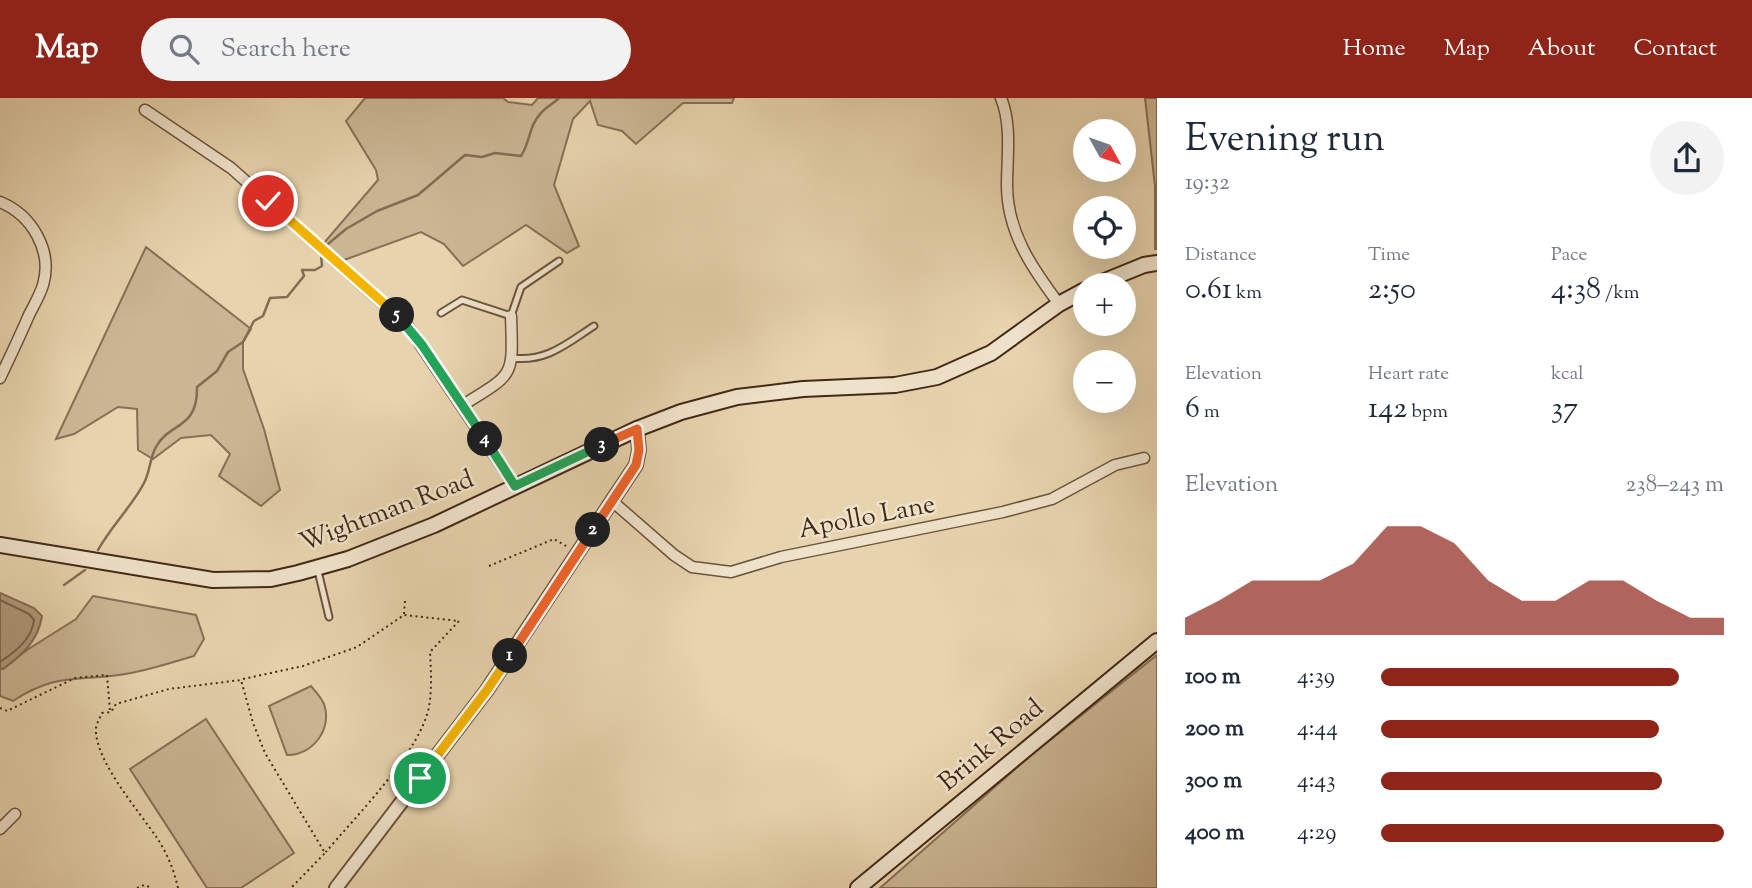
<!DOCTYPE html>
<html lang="en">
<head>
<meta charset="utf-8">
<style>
  :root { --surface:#fff; --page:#f2f2f3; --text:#1f2937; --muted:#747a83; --accent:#8f2418 }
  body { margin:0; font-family:"Sorts Mill Goudy",serif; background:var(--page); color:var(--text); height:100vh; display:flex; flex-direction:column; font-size:26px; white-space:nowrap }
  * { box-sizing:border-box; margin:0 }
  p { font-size:23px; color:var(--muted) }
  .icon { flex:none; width:38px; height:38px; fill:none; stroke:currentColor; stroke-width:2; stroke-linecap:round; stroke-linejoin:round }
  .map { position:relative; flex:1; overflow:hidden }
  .details { display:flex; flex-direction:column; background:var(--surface); width:595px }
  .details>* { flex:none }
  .needle { width:46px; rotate:130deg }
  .fabs { position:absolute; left:1073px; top:21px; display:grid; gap:14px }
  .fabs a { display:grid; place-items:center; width:63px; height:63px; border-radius:50%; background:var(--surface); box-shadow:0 7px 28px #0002; font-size:35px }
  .pin { position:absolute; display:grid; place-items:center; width:60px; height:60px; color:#fff; margin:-30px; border:4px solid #fff; border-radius:50%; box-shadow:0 2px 7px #0007 }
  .km { position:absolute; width:35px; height:35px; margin:-18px; border-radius:50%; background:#222; color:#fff; font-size:19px; line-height:35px; text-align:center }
  .round { display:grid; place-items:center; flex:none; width:74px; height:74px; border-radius:37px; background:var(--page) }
  .head { display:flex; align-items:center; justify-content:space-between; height:119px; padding:0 28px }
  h1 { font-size:38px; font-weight:600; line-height:52px }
  .metrics { display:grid; grid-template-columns:repeat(3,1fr); gap:10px; height:119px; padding:7px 28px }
  .metrics div { display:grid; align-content:center }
  .metrics b { font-size:30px; font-weight:600 }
  .metrics small { font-size:19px; font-weight:400 }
  .metrics p { font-size:19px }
  .chart { height:196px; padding:14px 28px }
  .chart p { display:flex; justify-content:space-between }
  .chart svg { width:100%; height:126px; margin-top:7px; fill:var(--accent); opacity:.7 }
  ul { padding:0 28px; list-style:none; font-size:23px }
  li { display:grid; grid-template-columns:112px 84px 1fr; align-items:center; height:52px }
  li i { height:18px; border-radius:9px; background:var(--accent) }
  header { display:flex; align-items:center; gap:42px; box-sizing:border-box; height:98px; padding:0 35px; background:var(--accent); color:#fff }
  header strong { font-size:33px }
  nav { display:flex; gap:38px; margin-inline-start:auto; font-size:24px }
  .search { width:490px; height:63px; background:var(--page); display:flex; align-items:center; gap:18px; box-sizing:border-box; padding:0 24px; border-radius:38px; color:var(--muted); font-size:26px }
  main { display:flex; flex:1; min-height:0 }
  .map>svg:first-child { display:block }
  .green { fill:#cbb694; stroke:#867056; stroke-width:2 }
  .water { fill:#af997a; stroke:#836c52; stroke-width:2 }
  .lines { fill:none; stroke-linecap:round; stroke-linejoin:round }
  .shore { stroke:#786148; stroke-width:2 }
  .stream { stroke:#836c52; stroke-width:2.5 }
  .service-casing { stroke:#6b543c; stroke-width:9 }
  .minor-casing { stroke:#6b543c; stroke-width:13 }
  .tertiary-casing { stroke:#6b543c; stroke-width:16 }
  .secondary-casing { stroke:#422917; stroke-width:18 }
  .path { stroke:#422917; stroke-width:2; stroke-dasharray:2 3.5; stroke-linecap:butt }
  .service { stroke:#efe2ca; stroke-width:5 }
  .minor { stroke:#efe2ca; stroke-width:10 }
  .tertiary { stroke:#efe2ca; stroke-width:12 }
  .secondary { stroke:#efe2ca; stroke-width:14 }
  .split-1-casing { stroke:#fff; stroke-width:14 }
  .split-2-casing { stroke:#fff; stroke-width:14 }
  .split-3-casing { stroke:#fff; stroke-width:14 }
  .split-4-casing { stroke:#fff; stroke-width:14 }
  .split-5-casing { stroke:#fff; stroke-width:14 }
  .split-6-casing { stroke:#fff; stroke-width:14 }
  .split-1 { stroke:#f5b400; stroke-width:9 }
  .split-2 { stroke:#f0652b; stroke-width:9 }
  .split-3 { stroke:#f0652b; stroke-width:9 }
  .split-4 { stroke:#22a559; stroke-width:9 }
  .split-5 { stroke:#22a559; stroke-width:9 }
  .split-6 { stroke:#f5b400; stroke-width:9 }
  .labels { text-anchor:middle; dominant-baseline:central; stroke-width:5; stroke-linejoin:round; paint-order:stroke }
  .street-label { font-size:26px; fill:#422917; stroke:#efe2ca }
</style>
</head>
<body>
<header>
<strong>Map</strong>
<div class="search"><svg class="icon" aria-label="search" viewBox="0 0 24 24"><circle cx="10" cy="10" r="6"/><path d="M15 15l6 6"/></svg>Search here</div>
<nav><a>Home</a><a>Map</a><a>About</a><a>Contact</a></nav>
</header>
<main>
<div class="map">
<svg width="1157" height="790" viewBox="0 0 1157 790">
  <rect width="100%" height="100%" fill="#e7d3ad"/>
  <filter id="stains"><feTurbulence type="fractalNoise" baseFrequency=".00286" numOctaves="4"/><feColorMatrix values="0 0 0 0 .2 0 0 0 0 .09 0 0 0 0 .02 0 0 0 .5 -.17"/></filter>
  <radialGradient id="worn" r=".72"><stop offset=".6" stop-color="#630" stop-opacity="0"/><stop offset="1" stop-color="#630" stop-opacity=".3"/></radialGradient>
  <g class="green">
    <path d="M365,0H503L508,4L532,7L538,0H734L732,5H683L636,46L622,33L598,27L590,3L573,21L554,87L579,148L567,155L526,127L463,168L444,146L421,134L344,162L324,145L378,82L376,72L346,23Z"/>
    <path d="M1145,0H1157V151H1155V88Z"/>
    <path d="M146,149L251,231L243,244V271L264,331L280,392L261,408L219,378L230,356L211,337L181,340L153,361L138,352L137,311L118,309L74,336L56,341Z"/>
    <path d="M93,498L196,517L204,541L194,558C169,565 144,574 119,577C74,583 54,576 13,603L0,598V571H3L27,552L76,521Z"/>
    <path d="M1157,557V790H880L1029,659Z"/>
    <path d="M311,588C316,594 321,599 324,606C333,631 312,658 287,657L269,608Z"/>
    <path d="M206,621L294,755L241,790H207L130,671Z"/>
  </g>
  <path class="water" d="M0,495L34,510L42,518C38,543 23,556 3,571L0,570Z"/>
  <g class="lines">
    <path class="shore" d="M0,502L29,516L34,522C32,541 15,554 0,564"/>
    <g class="stream">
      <path d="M328,146L346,131L377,113L418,97L465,57L482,59L495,55L521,58C530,45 529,27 541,15C546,9 554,5 559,0"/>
      <path d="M98,452C111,428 133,407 144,385C150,374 150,359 156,349C169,324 198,332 197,289L217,273L228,254L243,244L254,223L263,218L270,200L287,199L304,178L302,172H315L322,168L321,156"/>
      <path d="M64,487L85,472"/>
    </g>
    <g class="service-casing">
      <g id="service">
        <path d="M441,215L462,202L511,218L521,189L559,163"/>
        <path d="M512,260C547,264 566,246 594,228"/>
        <path d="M318,473L329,519"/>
      </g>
    </g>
    <g class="minor-casing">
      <g id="minor">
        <path d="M1001,0C1012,27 1007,59 1007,87C1007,134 1032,170 1059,206"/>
        <path d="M145,12L231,70L407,227L515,388"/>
        <path d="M0,104C32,117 53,153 43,187C40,197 34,207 29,217C20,238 10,259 0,280"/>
        <path d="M463,307C515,275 513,279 511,218"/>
        <path d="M612,403L674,457L692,469L731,474L781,459L1003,414L1052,401L1115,367L1144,360"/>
        <path d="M0,731L15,716"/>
      </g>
    </g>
    <g class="tertiary-casing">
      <path id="tertiary" d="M336,790L487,592L612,403L636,367L639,352L637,331"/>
    </g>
    <g class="secondary-casing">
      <g id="secondary">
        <path d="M1095,187L1144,167L1157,165"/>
        <path d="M0,447L213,482L271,481L298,475L348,461L434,427L637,331L681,314L737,299L803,291L895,287L937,279L991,255L1059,206L1085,192"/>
        <path d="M858,790L1157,543"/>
      </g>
    </g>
    <g class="path">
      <path d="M489,468L554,441L568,449"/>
      <path d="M404,516L405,503"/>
      <path d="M243,581L303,568L357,549L404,517L459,523L430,554C431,573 432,591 429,609C420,654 356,718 325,755"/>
      <path d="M0,610L7,613L75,580L107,577L110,613"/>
      <path d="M137,790L144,787L152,790"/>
      <path d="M178,790C174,772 167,755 157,740C139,713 94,662 96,630C97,624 100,620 102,615L111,614L116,606L169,591L241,582L253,625L265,655L325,755L291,790"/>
    </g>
    <use href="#service" class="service"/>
    <use href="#minor" class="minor"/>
    <use href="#tertiary" class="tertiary"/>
    <use href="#secondary" class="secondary"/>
  </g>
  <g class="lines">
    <g class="split-1-casing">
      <path id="split-1" d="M420,680L487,592L510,558"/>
    </g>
    <g class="split-2-casing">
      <path id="split-2" d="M510,558L593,432"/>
    </g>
    <g class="split-3-casing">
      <path id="split-3" d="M593,432L636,367L639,352L637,331L602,347"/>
    </g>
    <g class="split-4-casing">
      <path id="split-4" d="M485,341L515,388L602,347"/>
    </g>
    <g class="split-5-casing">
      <path id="split-5" d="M397,217L422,247L485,341"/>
    </g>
    <g class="split-6-casing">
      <path id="split-6" d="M268,103L397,217"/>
    </g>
    <use href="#split-1" class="split-1"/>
    <use href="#split-2" class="split-2"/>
    <use href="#split-3" class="split-3"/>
    <use href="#split-4" class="split-4"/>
    <use href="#split-5" class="split-5"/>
    <use href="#split-6" class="split-6"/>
  </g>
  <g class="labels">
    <g class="street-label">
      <text transform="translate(387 414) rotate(-21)">Wightman Road</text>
      <text transform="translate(867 420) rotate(-11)">Apollo Lane</text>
      <text transform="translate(992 648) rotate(-40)">Brink Road</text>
    </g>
  </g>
  <rect width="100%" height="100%" filter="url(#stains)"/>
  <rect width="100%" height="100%" fill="url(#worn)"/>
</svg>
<div class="fabs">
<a><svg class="needle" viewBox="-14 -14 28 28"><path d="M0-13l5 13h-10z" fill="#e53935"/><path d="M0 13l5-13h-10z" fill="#747a83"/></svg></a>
<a><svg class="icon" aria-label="locate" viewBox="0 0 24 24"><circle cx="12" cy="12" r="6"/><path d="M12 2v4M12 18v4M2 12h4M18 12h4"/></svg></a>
<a>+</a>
<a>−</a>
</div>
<div class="pin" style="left:420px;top:680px;background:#1e9e55"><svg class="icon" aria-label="arrive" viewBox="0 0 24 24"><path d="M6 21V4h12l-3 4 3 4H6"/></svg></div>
<div class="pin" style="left:268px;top:103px;background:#d93025"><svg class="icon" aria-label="check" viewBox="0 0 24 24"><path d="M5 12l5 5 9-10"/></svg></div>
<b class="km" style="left:510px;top:558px">1</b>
<b class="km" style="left:593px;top:432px">2</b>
<b class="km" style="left:602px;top:347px">3</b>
<b class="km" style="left:485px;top:341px">4</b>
<b class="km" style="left:397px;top:217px">5</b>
</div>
<section class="details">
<div class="head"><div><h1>Evening run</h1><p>19:32</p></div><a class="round"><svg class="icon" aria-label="share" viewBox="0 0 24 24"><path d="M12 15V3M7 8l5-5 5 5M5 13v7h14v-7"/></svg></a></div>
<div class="metrics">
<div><p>Distance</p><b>0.61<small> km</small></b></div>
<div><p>Time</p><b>2:50</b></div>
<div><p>Pace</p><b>4:38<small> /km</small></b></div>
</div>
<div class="metrics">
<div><p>Elevation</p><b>6<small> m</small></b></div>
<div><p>Heart rate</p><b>142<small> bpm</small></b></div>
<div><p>kcal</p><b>37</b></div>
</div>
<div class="chart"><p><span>Elevation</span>238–243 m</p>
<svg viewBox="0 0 160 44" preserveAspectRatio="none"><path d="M0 44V38L10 32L20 25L30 25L40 25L50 19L60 6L70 6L80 12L90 25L100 32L110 32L120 25L130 25L140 32L150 38L160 38V44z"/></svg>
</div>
<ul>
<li><b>100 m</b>4:39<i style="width:87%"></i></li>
<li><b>200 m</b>4:44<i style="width:81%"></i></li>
<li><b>300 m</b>4:43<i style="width:82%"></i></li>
<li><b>400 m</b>4:29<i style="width:100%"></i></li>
</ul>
</section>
</main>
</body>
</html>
